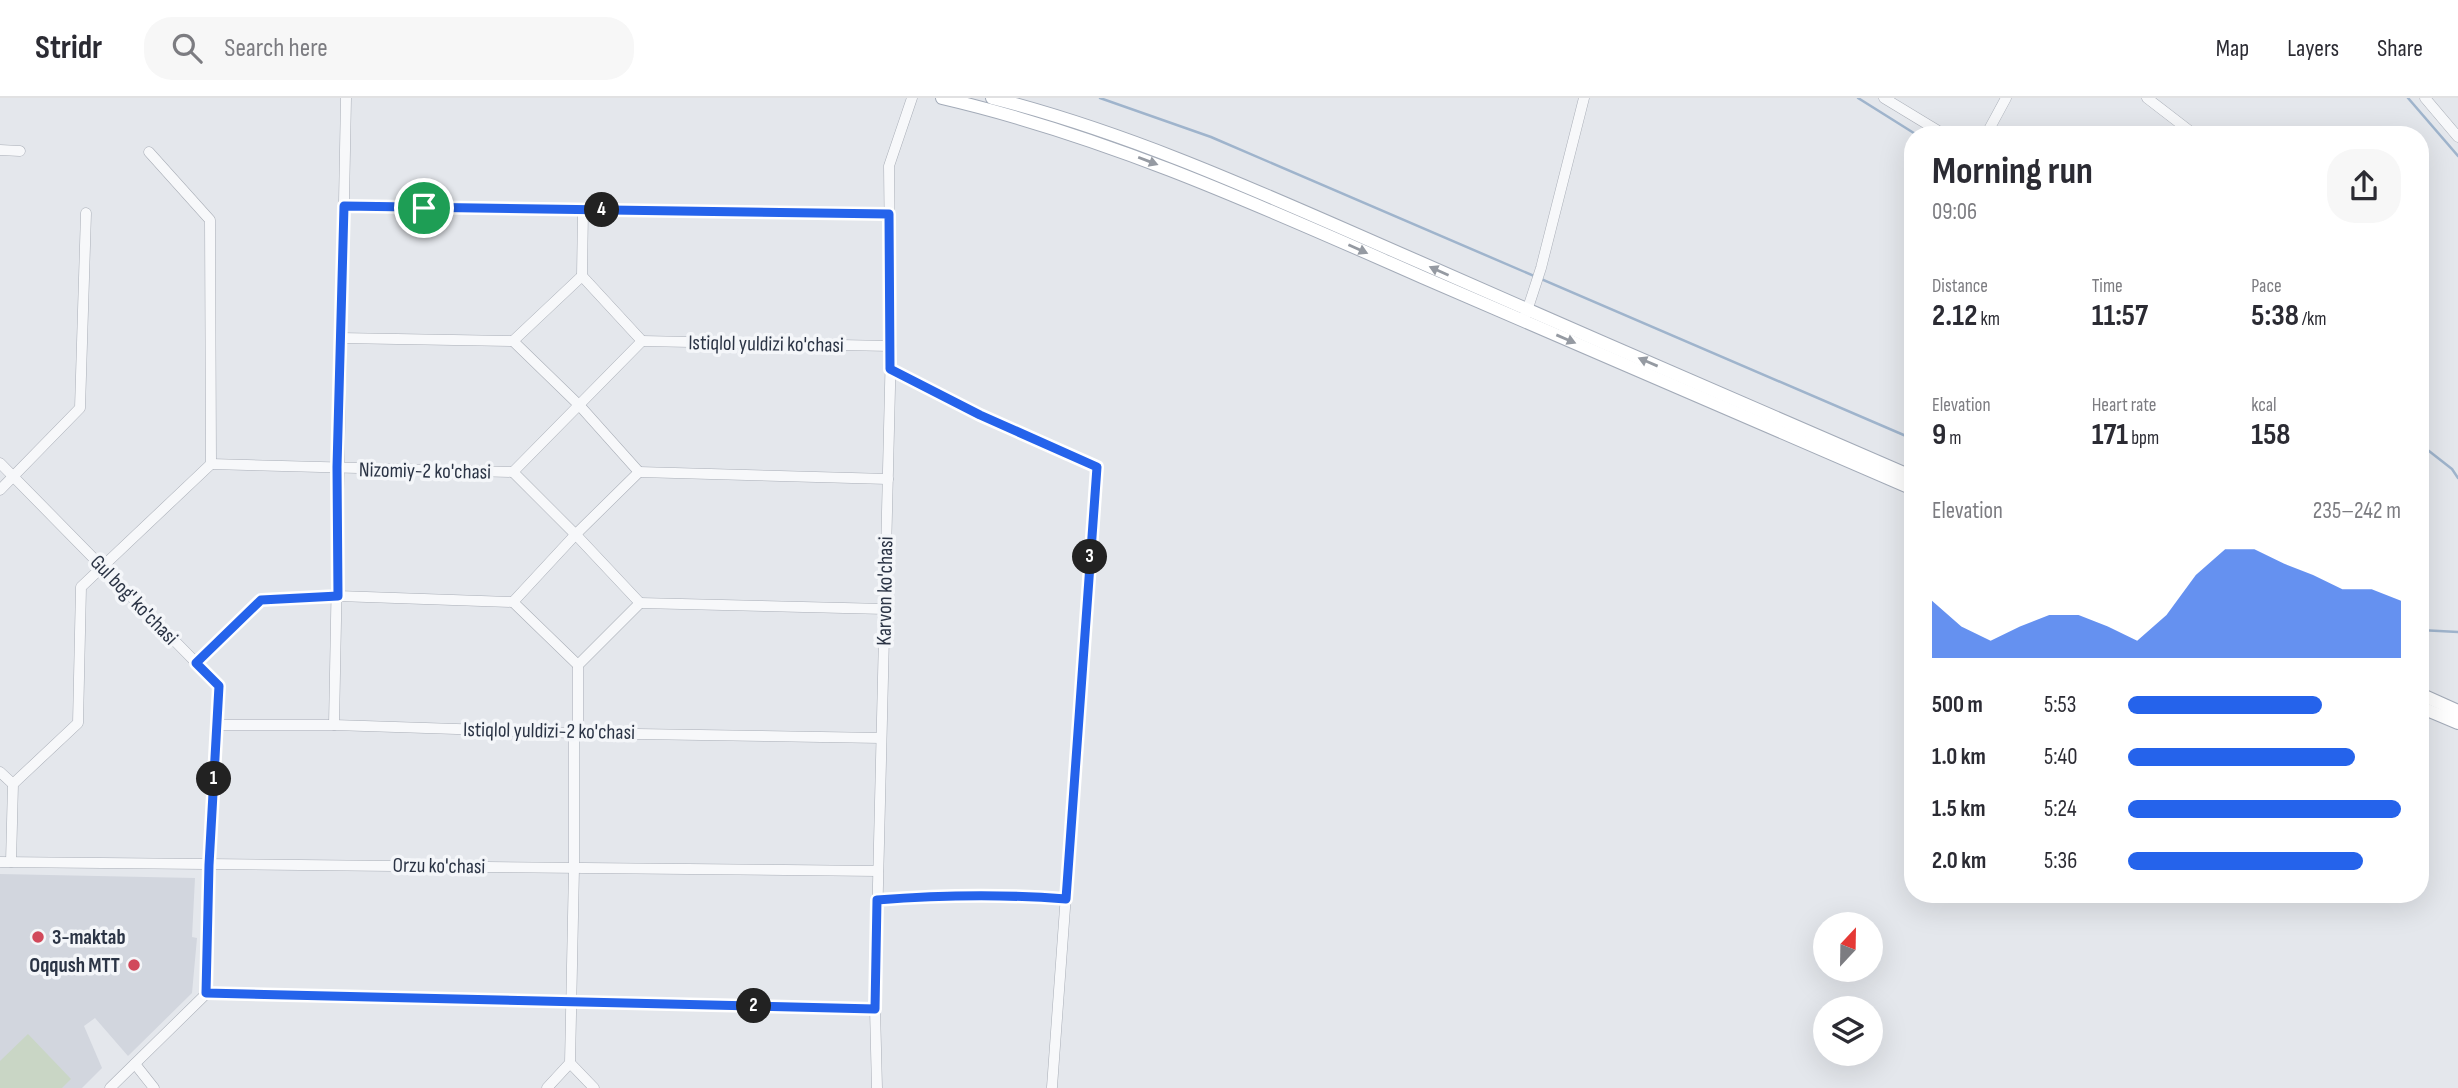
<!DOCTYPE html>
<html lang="en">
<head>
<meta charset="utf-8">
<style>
  :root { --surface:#fff; --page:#f7f7f7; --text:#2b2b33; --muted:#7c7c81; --line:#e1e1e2; --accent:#2563eb }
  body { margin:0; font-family:"Sofia Sans Condensed",sans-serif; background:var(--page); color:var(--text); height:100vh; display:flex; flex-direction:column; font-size:26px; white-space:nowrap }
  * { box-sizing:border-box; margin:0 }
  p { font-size:23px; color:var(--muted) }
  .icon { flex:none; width:38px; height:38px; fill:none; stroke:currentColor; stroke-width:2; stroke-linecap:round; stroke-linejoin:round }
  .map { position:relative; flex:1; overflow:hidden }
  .details { position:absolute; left:1904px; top:28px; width:525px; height:777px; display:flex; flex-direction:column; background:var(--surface); border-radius:28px; box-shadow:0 7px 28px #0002 }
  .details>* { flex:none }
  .needle { width:46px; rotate:22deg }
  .controls { position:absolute; left:1813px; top:814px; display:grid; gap:14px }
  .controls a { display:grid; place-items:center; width:70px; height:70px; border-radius:50%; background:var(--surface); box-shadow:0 7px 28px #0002; font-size:35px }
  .pin { position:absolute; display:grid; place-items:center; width:60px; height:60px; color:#fff; margin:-30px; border:4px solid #fff; border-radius:50%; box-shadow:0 2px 7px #0007 }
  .km { position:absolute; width:35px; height:35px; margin:-18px; border-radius:50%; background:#222; color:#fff; font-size:19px; line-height:35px; text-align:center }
  .round { display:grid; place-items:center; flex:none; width:74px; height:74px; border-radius:28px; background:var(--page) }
  .head { display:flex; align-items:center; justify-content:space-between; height:119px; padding:0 28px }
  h1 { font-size:38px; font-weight:700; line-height:52px }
  .figures { display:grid; grid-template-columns:repeat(3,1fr); gap:10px; height:119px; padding:7px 28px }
  .figures div { display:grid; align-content:center }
  .figures b { font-size:30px; font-weight:700 }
  .figures small { font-size:19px; font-weight:400 }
  .figures p { font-size:19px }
  .chart { height:196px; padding:14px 28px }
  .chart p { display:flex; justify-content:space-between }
  .chart svg { width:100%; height:126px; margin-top:7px; fill:var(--accent); opacity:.7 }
  ul { padding:0 28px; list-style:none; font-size:23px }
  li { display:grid; grid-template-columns:112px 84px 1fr; align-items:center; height:52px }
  li i { height:18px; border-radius:9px; background:var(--accent) }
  header { display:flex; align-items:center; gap:42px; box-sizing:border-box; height:98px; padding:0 35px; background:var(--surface); border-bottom:2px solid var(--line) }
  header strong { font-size:33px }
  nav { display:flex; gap:38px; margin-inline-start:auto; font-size:24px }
  .search { width:490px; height:63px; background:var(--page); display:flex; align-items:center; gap:18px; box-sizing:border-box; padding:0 24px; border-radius:28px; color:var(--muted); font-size:26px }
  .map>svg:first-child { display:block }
  .built { fill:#d2d6de }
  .green { fill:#c9d6c5 }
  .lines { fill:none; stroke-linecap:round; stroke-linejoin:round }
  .stream { stroke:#9fb4cc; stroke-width:2.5 }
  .minor-casing { stroke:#a9aeb7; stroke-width:11 }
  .major-casing { stroke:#a3abb8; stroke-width:14 }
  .minor { stroke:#f7f8fa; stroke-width:10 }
  .major { stroke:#fff; stroke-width:12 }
  .oneway { fill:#959aa2 }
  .route-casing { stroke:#fff; stroke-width:14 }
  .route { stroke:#2563eb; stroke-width:9 }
  .poi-dot { fill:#d1495b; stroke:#f4f6f9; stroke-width:2.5 }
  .labels { text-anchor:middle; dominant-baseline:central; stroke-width:7; stroke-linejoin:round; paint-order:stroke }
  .street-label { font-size:21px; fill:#2b3445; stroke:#f4f6f9 }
  .poi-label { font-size:21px; font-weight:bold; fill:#2b3445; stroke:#f4f6f9; text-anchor:start }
</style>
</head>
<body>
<header>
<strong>Stridr</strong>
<div class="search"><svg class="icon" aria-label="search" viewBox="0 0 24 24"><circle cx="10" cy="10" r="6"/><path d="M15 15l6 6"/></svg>Search here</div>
<nav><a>Map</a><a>Layers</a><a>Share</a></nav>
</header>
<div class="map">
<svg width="2458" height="990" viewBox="0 0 2458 990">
  <rect width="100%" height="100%" fill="#e4e7ec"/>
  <path class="built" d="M0,776L195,780L192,839L197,840L192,895L128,958L95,920L84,928L102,970L82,990H0Z"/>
  <path class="green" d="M28,936L71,981L62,990H0V963Z"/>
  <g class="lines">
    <g class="stream">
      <path d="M1100,0L1211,39L1913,341"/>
      <path d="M1858,0L1917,37"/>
      <path d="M2408,0L2458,58"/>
      <path d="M2420,346L2452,371L2458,380"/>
      <path d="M2420,532L2458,534"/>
    </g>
    <g class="minor-casing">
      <g id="minor">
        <path d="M1884,0L1945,37"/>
        <path d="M2147,0L2195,37"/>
        <path d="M2425,0L2458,39"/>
        <path d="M1986,37L2006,0"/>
        <path d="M0,52L20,53"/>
        <path d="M344,108L889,116"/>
        <path d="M583,112L582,178L642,243"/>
        <path d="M1526,216L1541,170L1584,0"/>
        <path d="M340,240L513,243"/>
        <path d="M513,243L580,308L639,374"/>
        <path d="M513,243L582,178"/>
        <path d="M642,243L891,248"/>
        <path d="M890,271L980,317L1097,369L1052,989"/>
        <path d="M0,365L219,588L209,767L207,895L110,990"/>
        <path d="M211,366L513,374"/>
        <path d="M513,374L642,243"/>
        <path d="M513,374L578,439L640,505"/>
        <path d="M639,374L888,381"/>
        <path d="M0,392L80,310L86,115"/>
        <path d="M513,504L576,436L639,374"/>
        <path d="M513,504L578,567"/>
        <path d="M640,505L885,511"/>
        <path d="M196,565L261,501L338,498L513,504"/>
        <path d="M217,627H334L574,635L881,640"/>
        <path d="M334,627L346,0"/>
        <path d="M578,635V567L640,505"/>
        <path d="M0,674L13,686"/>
        <path d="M0,764L878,773"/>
        <path d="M11,764L13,686L78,625L81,489L211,366L210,122L149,54"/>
        <path d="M877,802C942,797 1001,796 1065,801"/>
        <path d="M207,895L875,911"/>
        <path d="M570,965L594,990"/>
        <path d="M135,966L154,990"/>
        <path d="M547,990L570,965L574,770V635"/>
        <path d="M877,990L875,911L891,248L889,68L912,0"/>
      </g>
    </g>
    <g class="major-casing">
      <g id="major">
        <path d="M942,0C1110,39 1265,110 1422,179C1585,250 1749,320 1913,391"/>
        <path d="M992,0C1139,37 1279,103 1417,163C1582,236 1747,307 1913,379"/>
        <path d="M2420,596L2458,613"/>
        <path d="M2420,609L2458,625"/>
      </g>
    </g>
    <use href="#minor" class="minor"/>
    <use href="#major" class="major"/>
  </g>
  <defs><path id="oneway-solid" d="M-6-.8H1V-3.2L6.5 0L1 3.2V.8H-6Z" transform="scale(1.75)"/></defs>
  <g class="oneway">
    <use href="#oneway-solid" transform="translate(1148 63) rotate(21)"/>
    <use href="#oneway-solid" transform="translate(1358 151) rotate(24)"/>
    <use href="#oneway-solid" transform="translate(1439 173) rotate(-156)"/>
    <use href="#oneway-solid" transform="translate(1566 241) rotate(23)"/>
    <use href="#oneway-solid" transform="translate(1648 264) rotate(-157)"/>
  </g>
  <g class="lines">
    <g class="route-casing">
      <path id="route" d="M344,108L889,116L890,271L980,317L1097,369L1066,801C1002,796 941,797 877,802L875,911L206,895L209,767L219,588L196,565L261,502L338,498L337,369Z"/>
    </g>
    <use href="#route" class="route"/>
  </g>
  <g class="poi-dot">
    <circle cx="38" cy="839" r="7"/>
    <circle cx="134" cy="867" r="7"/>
  </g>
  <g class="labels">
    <g class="street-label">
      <text transform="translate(766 246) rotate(1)">Istiqlol yuldizi ko'chasi</text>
      <text transform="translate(425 373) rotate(1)">Nizomiy-2 ko'chasi</text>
      <text transform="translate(885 493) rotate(-89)">Karvon ko'chasi</text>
      <text transform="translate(134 502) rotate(46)">Gul bog' ko'chasi</text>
      <text transform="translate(549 633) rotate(1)">Istiqlol yuldizi-2 ko'chasi</text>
      <text transform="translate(439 768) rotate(1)">Orzu ko'chasi</text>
    </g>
    <g class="poi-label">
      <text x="52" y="839">3-maktab</text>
      <text x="120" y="867" text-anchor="end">Oqqush MTT</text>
    </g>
  </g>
</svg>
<div class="controls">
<a><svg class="needle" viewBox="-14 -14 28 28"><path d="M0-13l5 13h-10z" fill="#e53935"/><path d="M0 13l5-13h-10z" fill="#7c7c81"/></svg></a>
<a><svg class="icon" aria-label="layers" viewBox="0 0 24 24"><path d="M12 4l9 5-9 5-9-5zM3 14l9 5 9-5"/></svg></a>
</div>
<div class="pin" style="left:424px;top:110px;background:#1e9e55"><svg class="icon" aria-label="arrive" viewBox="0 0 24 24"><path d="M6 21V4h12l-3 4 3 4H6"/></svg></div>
<b class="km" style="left:214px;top:681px">1</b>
<b class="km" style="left:754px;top:908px">2</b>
<b class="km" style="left:1090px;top:459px">3</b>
<b class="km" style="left:602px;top:112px">4</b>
<section class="details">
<div class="head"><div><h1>Morning run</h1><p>09:06</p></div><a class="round"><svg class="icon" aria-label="share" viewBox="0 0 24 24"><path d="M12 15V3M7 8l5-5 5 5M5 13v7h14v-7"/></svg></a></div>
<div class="figures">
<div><p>Distance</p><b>2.12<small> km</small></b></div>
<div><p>Time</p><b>11:57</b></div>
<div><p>Pace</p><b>5:38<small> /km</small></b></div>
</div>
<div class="figures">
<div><p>Elevation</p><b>9<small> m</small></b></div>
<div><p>Heart rate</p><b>171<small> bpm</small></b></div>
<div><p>kcal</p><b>158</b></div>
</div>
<div class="chart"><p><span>Elevation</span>235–242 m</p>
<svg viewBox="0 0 160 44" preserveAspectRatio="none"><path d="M0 44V24L10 33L20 38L30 33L40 29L50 29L60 33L70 38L80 29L90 15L100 6L110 6L120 11L130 15L140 20L150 20L160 24V44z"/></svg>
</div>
<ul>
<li><b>500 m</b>5:53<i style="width:71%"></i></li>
<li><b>1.0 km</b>5:40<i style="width:83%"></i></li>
<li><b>1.5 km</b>5:24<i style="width:100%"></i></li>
<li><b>2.0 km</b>5:36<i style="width:86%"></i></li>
</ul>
</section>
</div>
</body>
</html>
